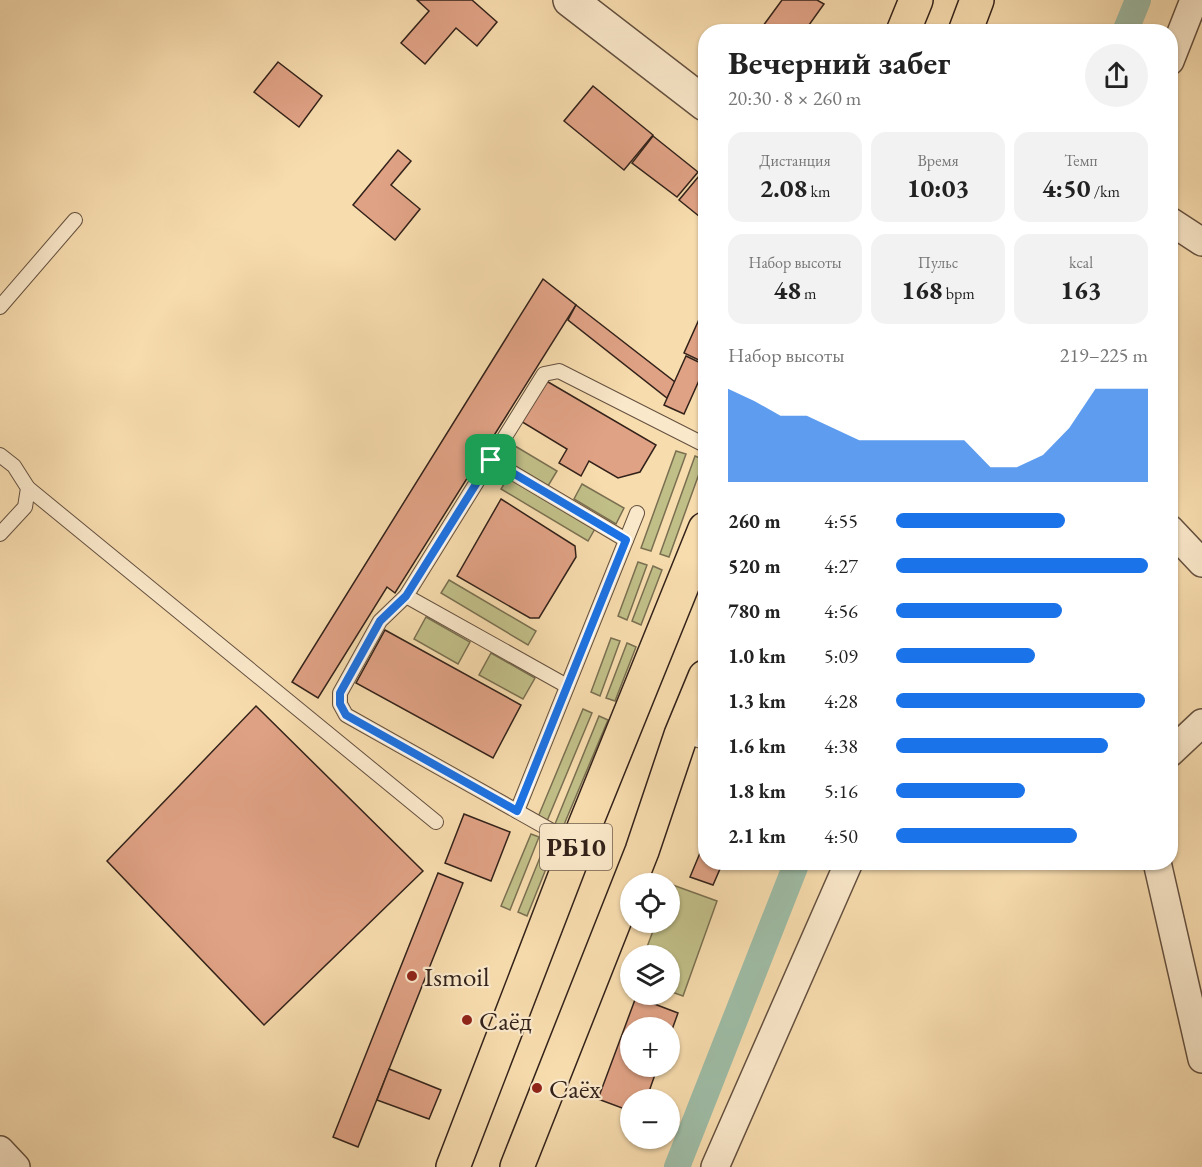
<!DOCTYPE html>
<html lang="ru">
<head>
<meta charset="utf-8">
<style>
  :root { --surface:#fff; --page:#f2f2f2; --text:#222; --muted:#767676; --accent:#1a73e8 }
  body { margin:0; font-family:"EB Garamond",serif; background:var(--page); color:var(--text); height:100vh; display:flex; flex-direction:column; font-size:22px; white-space:nowrap }
  * { box-sizing:border-box; margin:0 }
  p { font-size:20px; color:var(--muted) }
  .icon { flex:none; width:33px; height:33px; fill:none; stroke:currentColor; stroke-width:2; stroke-linecap:round; stroke-linejoin:round }
  .map { position:relative; flex:1; overflow:hidden }
  .sheet { position:absolute; left:698px; top:24px; width:480px; height:846px; display:flex; flex-direction:column; background:var(--surface); border-radius:24px; box-shadow:0 2px 4px #0004 }
  .sheet>* { flex:none }
  .controls { position:absolute; left:620px; top:873px; display:grid; gap:12px }
  .controls a { display:grid; place-items:center; width:60px; height:60px; border-radius:50%; background:var(--surface); box-shadow:0 2px 4px #0004; font-size:30px }
  .pin { position:absolute; display:grid; place-items:center; width:51px; height:51px; color:#fff; margin:-26px; border-radius:12px; box-shadow:0 3px 9px #0006 }
  .round { display:grid; place-items:center; flex:none; width:63px; height:63px; border-radius:32px; background:var(--page) }
  .overview { display:flex; align-items:center; justify-content:space-between; height:102px; padding:0 30px }
  h1 { font-size:33px; font-weight:700; line-height:45px }
  .stats { display:grid; grid-template-columns:repeat(3,1fr); gap:9px; height:102px; padding:6px 30px }
  .stats div { display:grid; align-content:center; border-radius:15px; background:var(--page); text-align:center }
  .stats b { font-size:26px; font-weight:700 }
  .stats small { font-size:16px; font-weight:400 }
  .stats p { font-size:16px }
  .chart { height:168px; padding:12px 30px }
  .chart p { display:flex; justify-content:space-between }
  .chart svg { width:100%; height:108px; margin-top:6px; fill:var(--accent); opacity:.7 }
  ul { padding:0 30px; list-style:none; font-size:20px }
  li { display:grid; grid-template-columns:96px 72px 1fr; align-items:center; height:45px }
  li i { height:15px; border-radius:8px; background:var(--accent) }
  .map>svg:first-child { display:block }
  .green { fill:#c1bf88; stroke:#7a7051; stroke-width:1.5 }
  .lines { fill:none; stroke-linecap:round; stroke-linejoin:round }
  .canal { stroke:#9ebca6; stroke-width:26 }
  .building { fill:#e0a285; stroke:#33221a; stroke-width:1.5 }
  .service-casing { stroke:#64503f; stroke-width:16 }
  .minor-casing { stroke:#64503f; stroke-width:30 }
  .tertiary-casing { stroke:#64503f; stroke-width:36 }
  .primary-casing { stroke:#33221a; stroke-width:36 }
  .service { stroke:#fae8ca; stroke-width:14 }
  .minor { stroke:#fae8ca; stroke-width:27 }
  .tertiary { stroke:#fae8ca; stroke-width:33 }
  .primary { stroke:#f7dcae; stroke-width:33 }
  .route-casing { stroke:#fff; stroke-width:12 }
  .route { stroke:#1a73e8; stroke-width:8 }
  .poi-dot { fill:#8f2418; stroke:#fae8ca; stroke-width:2 }
  .labels { text-anchor:middle; dominant-baseline:central; stroke-width:4.5; stroke-linejoin:round; paint-order:stroke }
  .shield { fill:#fae8ca; stroke:#6f5d4f; stroke-width:1.5 }
  .shield-label { font-size:26px; font-weight:bold; fill:#33221a }
  .poi-label { font-size:27px; fill:#33221a; stroke:#fae8ca; text-anchor:start }
</style>
</head>
<body>
<div class="map">
<svg width="1202" height="1167" viewBox="0 0 1202 1167">
  <rect width="100%" height="100%" fill="#f7dcae"/>
  <filter id="stains"><feTurbulence type="fractalNoise" baseFrequency=".00333" numOctaves="4"/><feColorMatrix values="0 0 0 0 .2 0 0 0 0 .09 0 0 0 0 .02 0 0 0 .5 -.17"/></filter>
  <radialGradient id="worn" r=".72"><stop offset=".6" stop-color="#630" stop-opacity="0"/><stop offset="1" stop-color="#630" stop-opacity=".3"/></radialGradient>
  <g class="green">
    <path d="M515,446L557,471L548,486L506,461Z"/>
    <path d="M676,451L686,454L651,551L641,548Z"/>
    <path d="M695,456L704,460L669,557L660,554Z"/>
    <path d="M509,476L596,527L588,541L501,489Z"/>
    <path d="M582,484L624,508L616,524L574,499Z"/>
    <path d="M638,562L647,565L627,620L618,616Z"/>
    <path d="M653,566L662,570L641,625L632,621Z"/>
    <path d="M449,580L536,631L528,645L441,593Z"/>
    <path d="M426,617L470,642L458,664L414,639Z"/>
    <path d="M611,638L620,641L600,696L591,692Z"/>
    <path d="M627,643L636,647L615,701L606,698Z"/>
    <path d="M491,653L535,678L523,699L479,675Z"/>
    <path d="M583,709L592,713L547,821L538,817Z"/>
    <path d="M599,716L608,720L563,827L555,824Z"/>
    <path d="M531,834L539,837L510,910L501,906Z"/>
    <path d="M547,840L556,844L527,916L518,912Z"/>
    <path d="M670,884L717,901L683,996L669,991V956L644,955L656,923L669,922Z"/>
  </g>
  <g class="lines">
    <g class="canal">
      <path d="M1125,32L1138,0"/>
      <path d="M677,1167L797,862"/>
    </g>
  </g>
  <g class="building">
    <path d="M417,0H472L497,22L477,46L456,28L425,64L401,43L429,11Z"/>
    <path d="M782,0H817L824,4L804,32H771L763,26Z"/>
    <path d="M278,62L322,96L299,127L254,92Z"/>
    <path d="M593,86L653,135L624,170L564,121Z"/>
    <path d="M653,136L698,172L677,197L632,163Z"/>
    <path d="M398,150L411,161L391,185L420,209L395,240L353,205Z"/>
    <path d="M704,170L705,171V221L679,200Z"/>
    <path d="M543,279L576,305L395,593L387,587L318,698L292,682Z"/>
    <path d="M576,305L675,382L667,398L568,320Z"/>
    <path d="M705,306V363L684,353Z"/>
    <path d="M686,356L705,365V367L684,414L664,405Z"/>
    <path d="M543,379L656,445L640,472L618,478L589,461L581,476L559,463L567,449L519,420Z"/>
    <path d="M501,499L575,546L576,557L539,618H530L457,576Z"/>
    <path d="M385,630L521,705L493,758L356,683Z"/>
    <path d="M256,706L423,871L264,1025L107,861Z"/>
    <path d="M464,814L510,832L491,881L445,863Z"/>
    <path d="M705,841V862H723L713,885L690,877Z"/>
    <path d="M438,873L463,883L358,1147L333,1137Z"/>
    <path d="M636,997L678,1013L669,1038V1028H630V1066H658L646,1100H630V1111L598,1099Z"/>
    <path d="M389,1069L441,1090L429,1119L377,1100Z"/>
  </g>
  <g class="lines">
    <g class="service-casing">
      <g id="service">
        <path d="M0,307L75,220"/>
        <path d="M0,455L14,466L28,488L25,507L0,534"/>
        <path d="M491,460L626,540"/>
        <path d="M28,488L436,822"/>
        <path d="M406,596L567,686"/>
        <path d="M681,735L705,742"/>
        <path d="M517,811L637,513"/>
        <path d="M577,845L346,715L340,704V693L380,621L406,596L544,374L559,371L705,445"/>
      </g>
    </g>
    <g class="minor-casing">
      <g id="minor">
        <path d="M1170,61L1194,0"/>
        <path d="M1170,221L1202,242"/>
        <path d="M1170,529L1202,563"/>
        <path d="M1170,753L1202,723"/>
        <path d="M1157,862L1202,1059"/>
        <path d="M0,1150L16,1167"/>
        <path d="M715,1167L849,862"/>
      </g>
    </g>
    <g class="tertiary-casing">
      <path id="tertiary" d="M570,0L705,104"/>
    </g>
    <g class="primary-casing">
      <g id="primary">
        <path d="M903,32L916,0"/>
        <path d="M965,32L977,0"/>
        <path d="M453,1167L577,845L705,529"/>
        <path d="M517,1167L642,851L681,735L705,677"/>
      </g>
    </g>
    <use href="#service" class="service"/>
    <use href="#minor" class="minor"/>
    <use href="#tertiary" class="tertiary"/>
    <use href="#primary" class="primary"/>
  </g>
  <g class="lines">
    <g class="route-casing">
      <path id="route" d="M491,460L626,540L517,811L346,715L340,704V693L380,621L406,596Z"/>
    </g>
    <use href="#route" class="route"/>
  </g>
  <g class="poi-dot">
    <circle cx="412" cy="976" r="6"/>
    <circle cx="467" cy="1020" r="6"/>
    <circle cx="537" cy="1088" r="6"/>
  </g>
  <g class="labels">
    <rect class="shield" x="540" y="824" width="72" height="46" rx="4.5"/>
    <g class="shield-label">
      <text x="576" y="847">РБ10</text>
    </g>
    <g class="poi-label">
      <text x="424" y="976">Ismoil</text>
      <text x="479" y="1020">Саёд</text>
      <text x="549" y="1088">Саёх</text>
    </g>
  </g>
  <rect width="100%" height="100%" filter="url(#stains)"/>
  <rect width="100%" height="100%" fill="url(#worn)"/>
</svg>
<div class="controls">
<a><svg class="icon" aria-label="locate" viewBox="0 0 24 24"><circle cx="12" cy="12" r="6"/><path d="M12 2v4M12 18v4M2 12h4M18 12h4"/></svg></a>
<a><svg class="icon" aria-label="layers" viewBox="0 0 24 24"><path d="M12 4l9 5-9 5-9-5zM3 14l9 5 9-5"/></svg></a>
<a>+</a>
<a>−</a>
</div>
<div class="pin" style="left:491px;top:460px;background:#1e9e55"><svg class="icon" aria-label="arrive" viewBox="0 0 24 24"><path d="M6 21V4h12l-3 4 3 4H6"/></svg></div>
<section class="sheet">
<div class="overview"><div><h1>Вечерний забег</h1><p>20:30 · 8 × 260 m</p></div><a class="round"><svg class="icon" aria-label="share" viewBox="0 0 24 24"><path d="M12 15V3M7 8l5-5 5 5M5 13v7h14v-7"/></svg></a></div>
<div class="stats">
<div><p>Дистанция</p><b>2.08<small> km</small></b></div>
<div><p>Время</p><b>10:03</b></div>
<div><p>Темп</p><b>4:50<small> /km</small></b></div>
</div>
<div class="stats">
<div><p>Набор высоты</p><b>48<small> m</small></b></div>
<div><p>Пульс</p><b>168<small> bpm</small></b></div>
<div><p>kcal</p><b>163</b></div>
</div>
<div class="chart"><p><span>Набор высоты</span>219–225 m</p>
<svg viewBox="0 0 160 44" preserveAspectRatio="none"><path d="M0 44V6L10 11L20 17L30 17L40 22L50 27L60 27L70 27L80 27L90 27L100 38L110 38L120 33L130 22L140 6L150 6L160 6V44z"/></svg>
</div>
<ul>
<li><b>260 m</b>4:55<i style="width:67%"></i></li>
<li><b>520 m</b>4:27<i style="width:100%"></i></li>
<li><b>780 m</b>4:56<i style="width:66%"></i></li>
<li><b>1.0 km</b>5:09<i style="width:55%"></i></li>
<li><b>1.3 km</b>4:28<i style="width:99%"></i></li>
<li><b>1.6 km</b>4:38<i style="width:84%"></i></li>
<li><b>1.8 km</b>5:16<i style="width:51%"></i></li>
<li><b>2.1 km</b>4:50<i style="width:72%"></i></li>
</ul>
</section>
</div>
</body>
</html>
